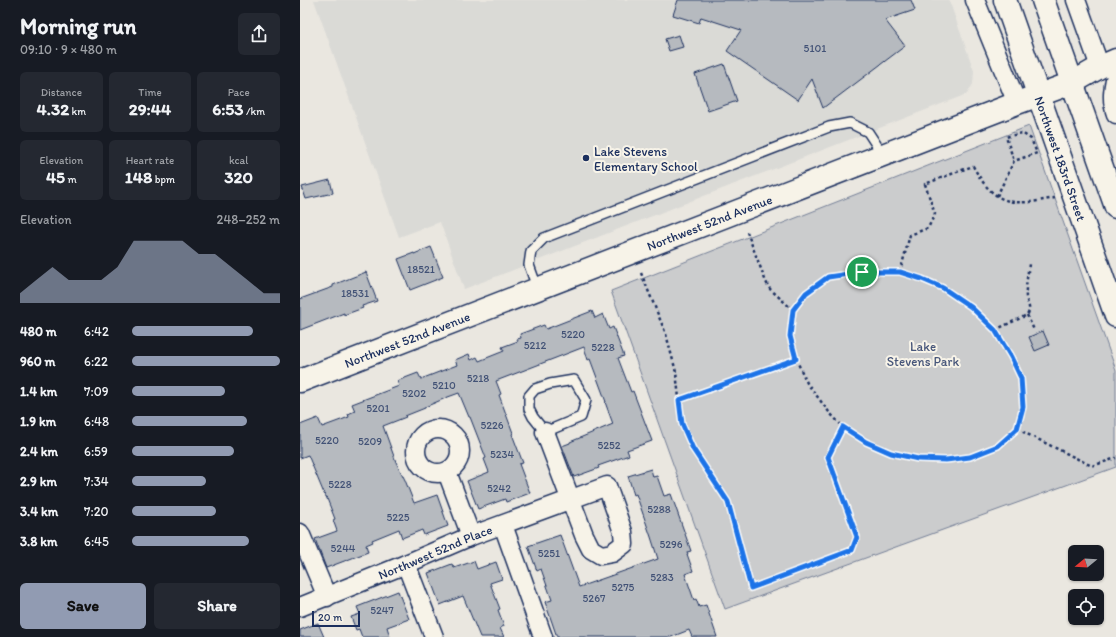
<!DOCTYPE html>
<html lang="en">
<head>
<meta charset="utf-8">
<style>
  :root { --surface:#171b24; --page:#242831; --text:#f1f3f6; --muted:#9ea1a6; --accent:#919bb2 }
  body { margin:0; font-family:Itim,sans-serif; background:var(--page); color:var(--text); height:100vh; display:flex; flex-direction:column; font-size:15px; white-space:nowrap }
  * { box-sizing:border-box; margin:0 }
  p { font-size:13px; color:var(--muted) }
  .icon { flex:none; width:22px; height:22px; fill:none; stroke:currentColor; stroke-width:2; stroke-linecap:round; stroke-linejoin:round }
  .map { position:relative; flex:1; overflow:hidden }
  .sheet { display:flex; flex-direction:column; background:var(--surface); width:300px }
  .sheet>* { flex:none }
  .needle { width:26px; rotate:252deg }
  .fabs { position:absolute; left:768px; top:545px; display:grid; gap:8px }
  .fabs a { display:grid; place-items:center; width:36px; height:36px; border-radius:6px; background:var(--surface); box-shadow:0 1px 3px #0004; font-size:20px }
  .scale { position:absolute; left:12px; bottom:10px; width:48px; box-sizing:border-box; padding-left:4px; border:2px solid #1b2f5e; border-top:0; font-size:11px; line-height:14px; white-space:nowrap; color:#1b2f5e; -webkit-text-stroke:3px #f7f3e8; paint-order:stroke }
  .pin { position:absolute; display:grid; place-items:center; width:34px; height:34px; color:#fff; margin:-17px; border:2px solid #fff; border-radius:50%; box-shadow:0 1px 4px #0007 }
  .round { display:grid; place-items:center; flex:none; width:42px; height:42px; border-radius:6px; background:var(--page) }
  .overview { display:flex; align-items:center; justify-content:space-between; height:68px; padding:0 20px }
  h1 { font-size:22px; font-weight:800; line-height:30px }
  .metrics { display:grid; grid-template-columns:repeat(3,1fr); gap:6px; height:68px; padding:4px 20px }
  .metrics div { display:grid; align-content:center; border-radius:6px; background:var(--page); text-align:center }
  .metrics b { font-size:17px; font-weight:800 }
  .metrics small { font-size:11px; font-weight:400 }
  .metrics p { font-size:11px }
  .chart { height:112px; padding:8px 20px }
  .chart p { display:flex; justify-content:space-between }
  .chart svg { width:100%; height:72px; margin-top:4px; fill:var(--accent); opacity:.7 }
  .action { display:flex; gap:8px; margin-top:auto; padding:8px 20px }
  .action a { flex:1; height:46px; border-radius:6px; background:var(--accent); color:#111; font-size:16px; font-weight:800; line-height:46px; text-align:center }
  .action a+a { background:var(--page); color:var(--text) }
  ul { padding:0 20px; list-style:none; font-size:13px }
  li { display:grid; grid-template-columns:64px 48px 1fr; align-items:center; height:30px }
  li i { height:10px; border-radius:5px; background:var(--accent) }
  main { display:flex; flex:1; min-height:0 }
  .map>svg:first-child { display:block }
  .built { fill:#dadad6 }
  .green { fill:#cbcccd; stroke:#737e96 }
  .building { fill:#b6babf; stroke:#1b2f5e }
  .lines { fill:none; stroke-linecap:round; stroke-linejoin:round }
  .lane-casing { stroke:#1b2f5e; stroke-width:12 }
  .street-casing { stroke:#1b2f5e; stroke-width:21 }
  .secondary-casing { stroke:#1b2f5e; stroke-width:25 }
  .primary-casing { stroke:#1b2f5e; stroke-width:25 }
  .path { stroke:#1b2f5e; stroke-width:2.5; stroke-dasharray:3 3; stroke-linecap:butt }
  .lane { stroke:#f7f3e8; stroke-width:9 }
  .street { stroke:#f7f3e8; stroke-width:18 }
  .secondary { stroke:#f7f3e8; stroke-width:22 }
  .primary { stroke:#f7f3e8; stroke-width:22 }
  .route-casing { stroke:#fff; stroke-width:8 }
  .route { stroke:#1a73e8; stroke-width:5 }
  .poi-dot { fill:#1b2f5e; stroke:#f7f3e8; stroke-width:1.5 }
  .labels { text-anchor:middle; dominant-baseline:central; stroke-width:4; stroke-linejoin:round; paint-order:stroke }
  .number-label { font-size:11px; fill:#425276 }
  .poi-label { font-size:13px; fill:#1b2f5e; stroke:#f7f3e8; text-anchor:start }
  .street-label { font-size:13px; fill:#1b2f5e; stroke:#f7f3e8 }
  .park-label { font-size:13px; fill:#47567a; stroke:#f7f3e8 }
</style>
</head>
<body>
<main>
<section class="sheet">
<div class="overview"><div><h1>Morning run</h1><p>09:10 · 9 × 480 m</p></div><a class="round"><svg class="icon" aria-label="share" viewBox="0 0 24 24"><path d="M12 15V3M7 8l5-5 5 5M5 13v7h14v-7"/></svg></a></div>
<div class="metrics">
<div><p>Distance</p><b>4.32<small> km</small></b></div>
<div><p>Time</p><b>29:44</b></div>
<div><p>Pace</p><b>6:53<small> /km</small></b></div>
</div>
<div class="metrics">
<div><p>Elevation</p><b>45<small> m</small></b></div>
<div><p>Heart rate</p><b>148<small> bpm</small></b></div>
<div><p>kcal</p><b>320</b></div>
</div>
<div class="chart"><p><span>Elevation</span>248–252 m</p>
<svg viewBox="0 0 160 44" preserveAspectRatio="none"><path d="M0 44V38L10 30L20 22L30 30L40 30L50 30L60 22L70 6L80 6L90 6L100 6L110 14L120 14L130 22L140 30L150 38L160 38V44z"/></svg>
</div>
<ul>
<li><b>480 m</b>6:42<i style="width:82%"></i></li>
<li><b>960 m</b>6:22<i style="width:100%"></i></li>
<li><b>1.4 km</b>7:09<i style="width:63%"></i></li>
<li><b>1.9 km</b>6:48<i style="width:78%"></i></li>
<li><b>2.4 km</b>6:59<i style="width:69%"></i></li>
<li><b>2.9 km</b>7:34<i style="width:50%"></i></li>
<li><b>3.4 km</b>7:20<i style="width:57%"></i></li>
<li><b>3.8 km</b>6:45<i style="width:79%"></i></li>
</ul>
<div class="action"><a>Save</a><a>Share</a></div>
</section>
<div class="map">
<svg width="816" height="637" viewBox="0 0 816 637">
  <rect width="100%" height="100%" fill="#eae7e0"/>
  <filter id="ink" filterUnits="userSpaceOnUse"><feTurbulence type="fractalNoise" baseFrequency=".025" numOctaves="2"/><feDisplacementMap in="SourceGraphic" scale="8" xChannelSelector="R" yChannelSelector="G"/><feConvolveMatrix kernelMatrix="1 2 1 2 8 2 1 2 1" color-interpolation-filters="sRGB"/></filter>
  <g filter="url(#ink)">
    <path class="built" d="M14,0H649L674,71L673,84L667,94L164,289L140,222L99,237Z"/>
    <path class="green" d="M729,126L816,370V467L425,609L311,291Z"/>
    <g class="building">
      <path d="M378,0H611L615,10L585,20L605,46L523,108L512,79L498,100L427,51L441,30L401,17L399,23L373,15Z"/>
      <path d="M379,35L383,47L369,51L365,39Z"/>
      <path d="M424,64L437,101L408,111L395,74Z"/>
      <path d="M30,180L33,193L6,199L2,187Z"/>
      <path d="M131,247L143,277L110,290L98,259L114,253V254Z"/>
      <path d="M66,272L77,301L62,306L63,308L44,315V313L0,330V299L33,287V285Z"/>
      <path d="M292,311L295,318L303,314L309,329L313,327L324,356L318,358L331,392L333,391L352,441L327,450L329,455L298,466L299,468L274,477L262,446L270,443V442L313,424L305,402H306L290,359L288,360L284,347L222,371L196,381L201,394L199,395L213,433L212,434L223,463L219,464L230,493L206,502L205,499L178,509L167,481L189,472L184,459L186,458L170,417H169L159,393L148,397L125,407V408L105,416L106,417L83,426L96,462L105,480L114,503L137,495L148,526L124,535L122,530L102,538L99,529L72,540L73,542L66,545L68,552L26,568L15,539L37,531L33,520L35,519L26,496H25L8,455L0,458V425L18,418L22,427L49,417L48,414L55,411L52,404L99,386L97,381L118,373L121,379L157,365L155,360L169,354L171,360L177,357L179,361L204,351L202,347L218,341L217,339L221,338L220,334L244,325L246,329Z"/>
      <path d="M743,331L749,345L735,351L729,337Z"/>
      <path d="M351,469L353,477L357,476L364,496L371,494L391,551L387,552L388,554H387L393,571L385,574L394,600L396,599L399,607L406,605L417,637H392L389,630L371,637H257L245,602L252,600L241,569L237,571L228,546L260,535L279,587L358,559L351,537L336,494L334,495L328,476Z"/>
      <path d="M174,561L177,569L196,562L202,579L190,583L200,609L198,610L204,626L200,628L204,637H180L163,596L140,605L128,573L152,564L154,568Z"/>
      <path d="M98,591L109,619L87,627L90,637H62L59,629L56,630L51,617L60,614L57,607Z"/>
      <path d="M18,623L24,637H0V630Z"/>
    </g>
    <g class="lines">
      <g class="lane-casing">
        <g id="lane">
          <path d="M238,290L229,265L231,251L244,238L529,127L550,123L568,132L583,155"/>
          <path d="M274,380L286,400L281,417L245,432L233,417L229,409V396L235,389L250,384Z"/>
        </g>
      </g>
      <g class="street-casing">
        <g id="street">
          <path d="M675,0L717,103"/>
          <path d="M776,0L800,67"/>
          <path d="M816,75C813,88 811,101 816,114"/>
          <circle cx="138" cy="451" r="22"/>
          <path d="M147,472L171,536"/>
          <path d="M203,525L243,637"/>
          <path d="M0,533L27,597"/>
          <path d="M106,564L134,637"/>
          <path id="s1" d="M0,607L106,564L171,536L307,486L323,532L324,544L312,553L301,555L291,549L284,535L245,432"/>
        </g>
      </g>
      <g class="secondary-casing">
        <g id="secondary">
          <path id="s2" d="M0,381L717,103L772,83L800,67L816,60"/>
        </g>
      </g>
      <g class="primary-casing">
        <g id="primary">
          <path id="s3" d="M705,0L816,316"/>
          <path d="M743,0L816,207"/>
        </g>
      </g>
      <g class="path">
        <path d="M697,196L714,161L737,153L731,139L722,133L706,137L714,161"/>
        <path d="M447,232L466,282L470,289L493,310"/>
        <path d="M562,272H600L622,279L643,288L671,307L695,330L711,357L721,378L723,407L717,429L698,446L670,457L646,460L618,459L591,453L566,442L543,427L529,412L507,383L496,359L490,336L493,310L506,293L528,277Z"/>
        <path d="M600,272L610,235L628,228L635,214L625,184L673,166C695,207 713,206 755,198"/>
        <path d="M341,273L366,334L376,372L382,424L393,449L428,502L451,588L552,550L557,537L528,457L543,427"/>
        <path d="M727,315L734,330"/>
        <path d="M695,330L727,315C732,308 727,304 726,297C725,288 728,273 729,264"/>
        <path d="M379,400L496,359"/>
        <path d="M717,429L792,466L816,458"/>
      </g>
      <use href="#lane" class="lane"/>
      <use href="#street" class="street"/>
      <use href="#secondary" class="secondary"/>
      <use href="#primary" class="primary"/>
    </g>
  </g>
  <g class="lines" filter="url(#ink)">
    <g class="route-casing">
      <path id="route" d="M562,272H600L622,279L643,288L671,307L695,330L711,357L721,378L723,407L717,429L698,446L670,457L646,460L618,459L591,453L566,442L543,427L528,457L557,537L552,550L451,588L428,502L393,449L382,424L379,400L496,359L490,336L493,310L506,293L528,277Z"/>
    </g>
    <use href="#route" class="route"/>
  </g>
  <circle class="poi-dot" cx="286" cy="158" r="4"/>
  <g class="labels">
    <g class="number-label">
      <text x="515" y="48">5101</text>
      <text x="121" y="269">18521</text>
      <text x="55" y="293">18531</text>
      <text x="273" y="334">5220</text>
      <text x="235" y="345">5212</text>
      <text x="303" y="347">5228</text>
      <text x="178" y="378">5218</text>
      <text x="144" y="385">5210</text>
      <text x="114" y="393">5202</text>
      <text x="78" y="408">5201</text>
      <text x="192" y="425">5226</text>
      <text x="27" y="440">5220</text>
      <text x="70" y="441">5209</text>
      <text x="309" y="445">5252</text>
      <text x="202" y="454">5234</text>
      <text x="40" y="484">5228</text>
      <text x="199" y="488">5242</text>
      <text x="359" y="509">5288</text>
      <text x="98" y="517">5225</text>
      <text x="371" y="544">5296</text>
      <text x="43" y="548">5244</text>
      <text x="249" y="553">5251</text>
      <text x="362" y="577">5283</text>
      <text x="323" y="587">5275</text>
      <text x="294" y="598">5267</text>
      <text x="82" y="610">5247</text>
    </g>
    <g class="poi-label">
      <text x="294" y="151">Lake Stevens<tspan x="294" dy="15">Elementary School</tspan></text>
    </g>
    <g class="street-label">
      <text stroke="none"><textPath href="#s3" startOffset="168">Northwest 183rd Street</textPath></text>
      <text stroke="none"><textPath href="#s2" startOffset="439">Northwest 52nd Avenue</textPath></text>
      <text stroke="none"><textPath href="#s2" startOffset="115">Northwest 52nd Avenue</textPath></text>
      <text stroke="none"><textPath href="#s1" startOffset="146">Northwest 52nd Place</textPath></text>
    </g>
    <g class="park-label">
      <text x="623" y="346">Lake<tspan x="623" dy="15">Stevens Park</tspan></text>
    </g>
  </g>
</svg>
<div class="fabs">
<a><svg class="needle" viewBox="-14 -14 28 28"><path d="M0-13l5 13h-10z" fill="#e53935"/><path d="M0 13l5-13h-10z" fill="#9ea1a6"/></svg></a>
<a><svg class="icon" aria-label="locate" viewBox="0 0 24 24"><circle cx="12" cy="12" r="6"/><path d="M12 2v4M12 18v4M2 12h4M18 12h4"/></svg></a>
</div>
<div class="scale">20 m</div>
<div class="pin" style="left:562px;top:272px;background:#1e9e55"><svg class="icon" aria-label="arrive" viewBox="0 0 24 24"><path d="M6 21V4h12l-3 4 3 4H6"/></svg></div>
</div>
</main>
</body>
</html>
